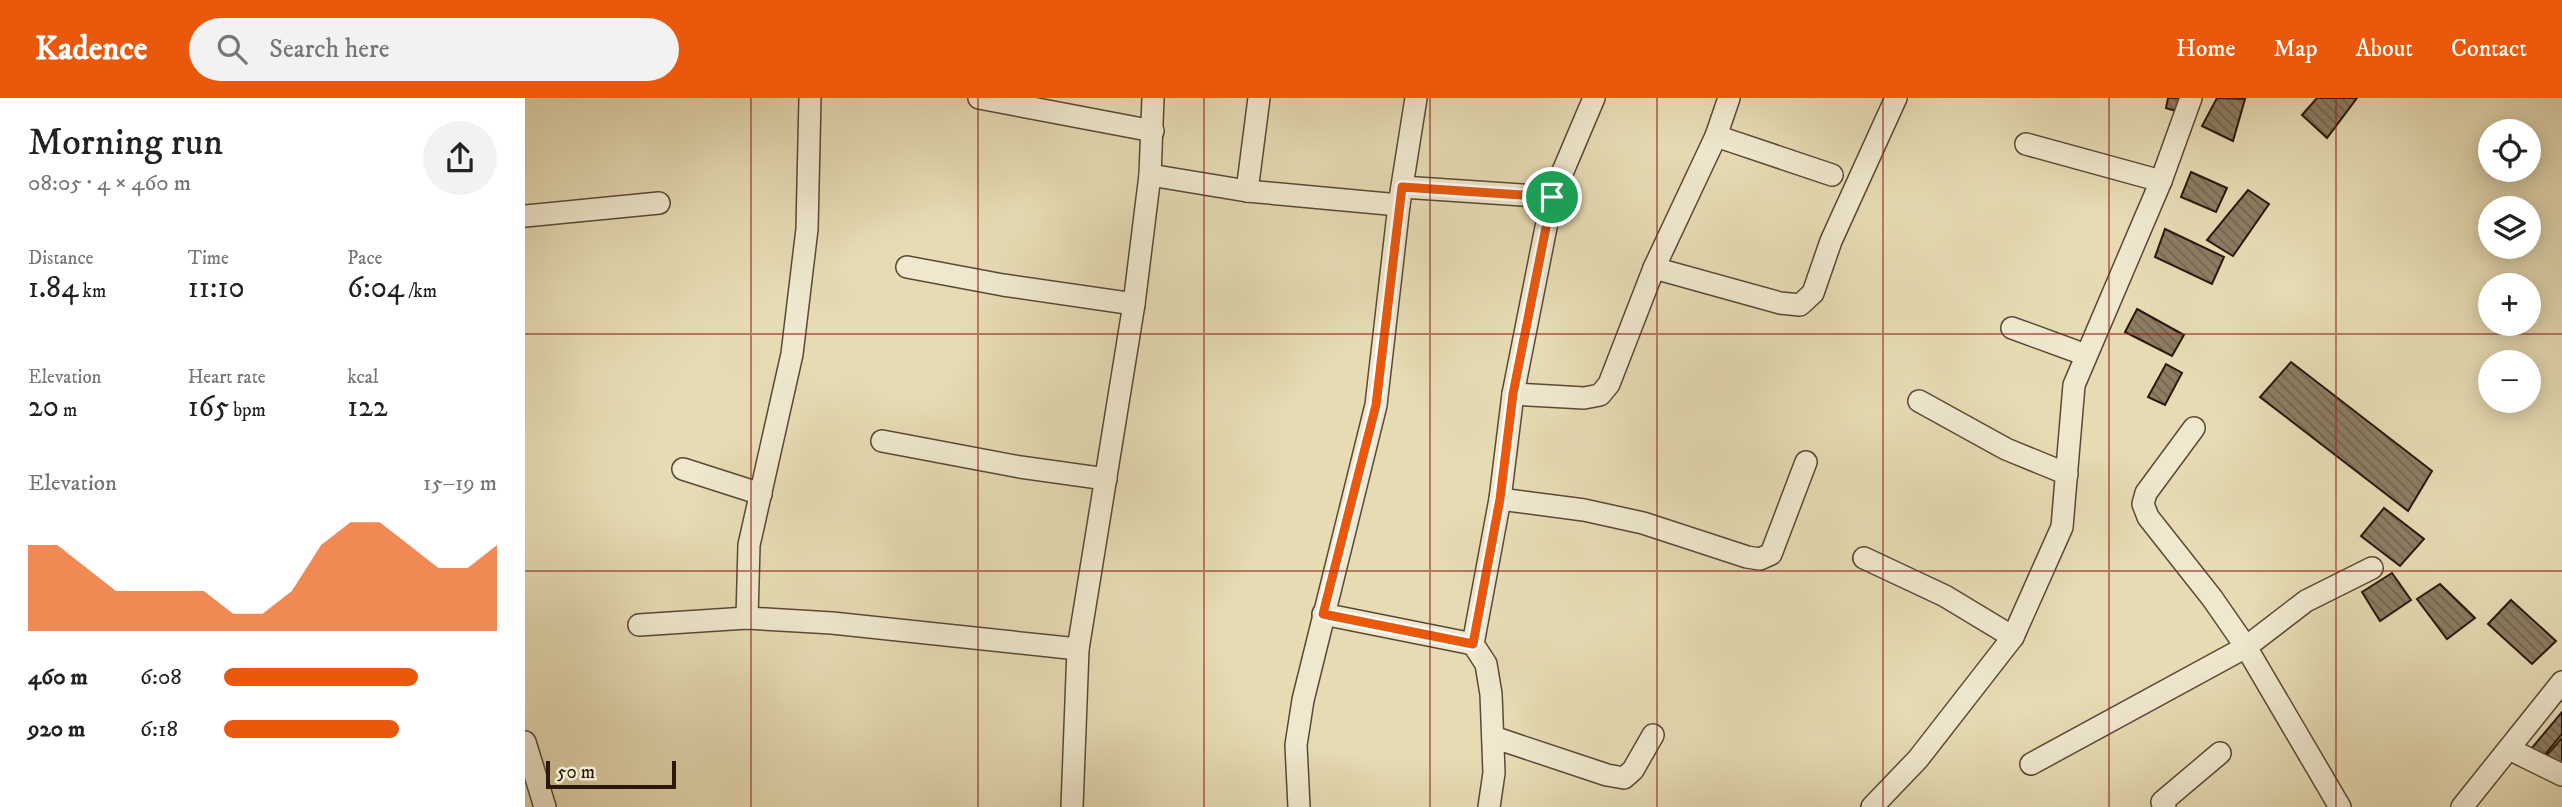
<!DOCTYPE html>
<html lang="en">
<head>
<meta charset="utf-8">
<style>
  :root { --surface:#fff; --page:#f2f2f2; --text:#222; --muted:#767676; --accent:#ea580c }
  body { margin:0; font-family:"IM FELL DW Pica",serif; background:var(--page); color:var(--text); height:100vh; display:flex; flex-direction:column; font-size:26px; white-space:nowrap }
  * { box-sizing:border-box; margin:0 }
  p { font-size:23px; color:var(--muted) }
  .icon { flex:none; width:38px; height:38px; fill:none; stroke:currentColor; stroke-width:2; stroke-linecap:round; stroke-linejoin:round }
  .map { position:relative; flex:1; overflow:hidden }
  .drawer { display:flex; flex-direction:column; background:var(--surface); width:525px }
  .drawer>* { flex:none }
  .tools { position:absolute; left:1953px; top:21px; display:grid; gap:14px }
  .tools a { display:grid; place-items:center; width:63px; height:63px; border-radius:50%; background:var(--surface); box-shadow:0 4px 18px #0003; font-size:35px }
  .scale { position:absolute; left:21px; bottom:18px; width:130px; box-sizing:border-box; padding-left:7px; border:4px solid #2b180d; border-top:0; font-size:19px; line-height:24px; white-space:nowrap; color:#2b180d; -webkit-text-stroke:5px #efe8ce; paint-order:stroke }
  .pin { position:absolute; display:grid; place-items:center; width:60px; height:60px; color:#fff; margin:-30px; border:4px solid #fff; border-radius:50%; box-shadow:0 2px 7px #0007 }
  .round { display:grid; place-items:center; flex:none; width:74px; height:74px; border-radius:37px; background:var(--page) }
  .head { display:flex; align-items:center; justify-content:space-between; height:119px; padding:0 28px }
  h1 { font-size:38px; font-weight:600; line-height:52px }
  .metrics { display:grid; grid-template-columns:repeat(3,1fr); gap:10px; height:119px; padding:7px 28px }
  .metrics div { display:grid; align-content:center }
  .metrics b { font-size:30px; font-weight:600 }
  .metrics small { font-size:19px; font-weight:400 }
  .metrics p { font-size:19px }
  .chart { height:196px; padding:14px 28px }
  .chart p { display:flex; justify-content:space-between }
  .chart svg { width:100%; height:126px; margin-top:7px; fill:var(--accent); opacity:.7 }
  ul { padding:0 28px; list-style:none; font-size:23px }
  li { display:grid; grid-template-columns:112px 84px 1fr; align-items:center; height:52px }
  li i { height:18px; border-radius:9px; background:var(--accent) }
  header { display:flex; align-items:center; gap:42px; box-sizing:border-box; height:98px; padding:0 35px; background:var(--accent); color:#fff }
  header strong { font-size:33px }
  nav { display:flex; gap:38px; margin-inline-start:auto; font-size:24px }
  .search { width:490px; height:63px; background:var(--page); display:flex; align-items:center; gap:18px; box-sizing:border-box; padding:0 24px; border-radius:38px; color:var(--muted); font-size:26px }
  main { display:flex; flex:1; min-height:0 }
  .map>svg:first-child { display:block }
  .building { fill:url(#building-back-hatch); stroke:#2b180d; stroke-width:2 }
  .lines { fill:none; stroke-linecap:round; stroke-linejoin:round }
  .minor-casing { stroke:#5a4936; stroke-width:24 }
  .minor { stroke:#efe8ce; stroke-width:21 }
  .route-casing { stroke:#fff; stroke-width:14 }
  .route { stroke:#ea580c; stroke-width:9 }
  .grid { fill:none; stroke:#8f2418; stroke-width:2; stroke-opacity:0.55 }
</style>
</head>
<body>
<header>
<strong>Kadence</strong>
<div class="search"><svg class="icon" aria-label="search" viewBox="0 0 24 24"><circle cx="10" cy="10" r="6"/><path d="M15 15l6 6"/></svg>Search here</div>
<nav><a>Home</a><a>Map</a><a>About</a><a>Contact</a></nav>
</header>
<main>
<section class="drawer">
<div class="head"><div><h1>Morning run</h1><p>08:05 · 4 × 460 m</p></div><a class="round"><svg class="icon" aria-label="share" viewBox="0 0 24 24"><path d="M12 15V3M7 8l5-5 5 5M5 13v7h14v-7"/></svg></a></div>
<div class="metrics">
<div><p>Distance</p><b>1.84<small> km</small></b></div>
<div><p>Time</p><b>11:10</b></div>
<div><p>Pace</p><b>6:04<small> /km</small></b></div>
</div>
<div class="metrics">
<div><p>Elevation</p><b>20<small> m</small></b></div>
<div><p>Heart rate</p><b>165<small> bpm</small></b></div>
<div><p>kcal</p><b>122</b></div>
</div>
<div class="chart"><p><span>Elevation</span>15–19 m</p>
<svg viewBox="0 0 160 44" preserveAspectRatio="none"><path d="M0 44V14L10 14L20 22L30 30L40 30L50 30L60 30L70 38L80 38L90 30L100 14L110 6L120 6L130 14L140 22L150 22L160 14V44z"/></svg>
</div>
<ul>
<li><b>460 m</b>6:08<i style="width:71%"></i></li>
<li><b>920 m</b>6:18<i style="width:64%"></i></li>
</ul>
</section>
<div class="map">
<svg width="2037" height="709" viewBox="0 0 2037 709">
  <defs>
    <pattern id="building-back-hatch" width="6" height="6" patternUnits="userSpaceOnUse" patternTransform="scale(1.75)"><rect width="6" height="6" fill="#8c7d63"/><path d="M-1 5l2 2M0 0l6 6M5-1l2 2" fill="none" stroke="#736550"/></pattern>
  </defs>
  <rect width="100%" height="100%" fill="#e6dbb3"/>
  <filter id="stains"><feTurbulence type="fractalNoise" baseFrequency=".00286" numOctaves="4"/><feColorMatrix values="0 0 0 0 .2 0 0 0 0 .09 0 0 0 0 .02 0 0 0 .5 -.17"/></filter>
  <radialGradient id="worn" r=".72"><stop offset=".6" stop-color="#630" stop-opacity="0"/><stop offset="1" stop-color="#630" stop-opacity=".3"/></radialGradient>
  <g class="building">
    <path d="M1643,0H1657L1654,14L1641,10Z"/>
    <path d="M1692,0L1720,1L1708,43L1677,28Z"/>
    <path d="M1792,0H1832L1802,40L1777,17Z"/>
    <path d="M1666,74L1702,90L1691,114L1656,99Z"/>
    <path d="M1723,92L1744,106L1708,158L1682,142Z"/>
    <path d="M1640,131L1699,159L1687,186L1630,159Z"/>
    <path d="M1612,211L1659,237L1647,258L1600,234Z"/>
    <path d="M1766,264L1907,373L1883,413L1735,299Z"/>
    <path d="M1641,266L1657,275L1640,307L1623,299Z"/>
    <path d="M1859,410L1899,441L1875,468L1836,438Z"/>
    <path d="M1867,475L1886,502L1855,523L1837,494Z"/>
    <path d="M1915,486L1950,520L1922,541L1892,501Z"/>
    <path d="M1986,502L2031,543L2007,566L1963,526Z"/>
    <path d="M2037,614V636L2018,659L2006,651Z"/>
    <path d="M2037,640V666L2021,658Z"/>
  </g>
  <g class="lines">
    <g class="minor-casing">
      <g id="minor">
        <path d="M454,0L628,33"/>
        <path d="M1191,38L1307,77"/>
        <path d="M1501,46L1636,83"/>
        <path d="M625,77L722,93L874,107"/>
        <path d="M877,89L1027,99"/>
        <path d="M722,93L734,0"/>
        <path d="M0,118L134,105"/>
        <path d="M382,169L478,187L609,206"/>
        <path d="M1129,170L1255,205L1275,207L1288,195L1306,143L1371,0"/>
        <path d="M1487,230L1561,257"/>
        <path d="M988,296L1059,300L1075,297L1084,286L1129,170L1191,38L1204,0"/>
        <path d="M1394,303L1481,351L1542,376"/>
        <path d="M1669,330L1621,395L1618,406L1623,419L1687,500L1721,549L1815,709"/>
        <path d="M357,343L495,369L581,381"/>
        <path d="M158,371L236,396"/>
        <path d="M975,401L1059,412L1118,425L1222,459L1235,461L1246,456L1281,364"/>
        <path d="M1339,460L1420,498L1488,539"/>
        <path d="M798,516L948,546"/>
        <path d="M222,520L224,447L267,256L282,131L285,0"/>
        <path d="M114,527L222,520L307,525L553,551"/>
        <path d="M968,639L1082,677L1099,680L1108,672L1128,637"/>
        <path d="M0,644L20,709"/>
        <path d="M1984,651L2037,677"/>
        <path d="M1506,666L1721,549L1781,503L1847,470"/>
        <path d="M547,709L553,551L609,206L625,77L628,0"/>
        <path d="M774,709L771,647L778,602L851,307L874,107L891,0"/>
        <path d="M964,709L969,675L966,596L961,566L948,546L975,401L988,296L1027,99L1069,0"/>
        <path d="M1347,709L1393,661L1488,539L1537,429L1549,287L1636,83L1666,0"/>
        <path d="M1640,709L1637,704L1695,655"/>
        <path d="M1937,709L2037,584"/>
      </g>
    </g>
    <use href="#minor" class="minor"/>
  </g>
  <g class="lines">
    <g class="route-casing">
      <path id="route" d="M877,89L1027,99L988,296L975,401L948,546L798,516L851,307Z"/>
    </g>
    <use href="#route" class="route"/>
  </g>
  <path class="grid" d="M226,0V709M453,0V709M679,0V709M905,0V709M1132,0V709M1358,0V709M1584,0V709M1811,0V709M0,236H2037M0,473H2037"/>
  <rect width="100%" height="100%" filter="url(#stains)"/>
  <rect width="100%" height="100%" fill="url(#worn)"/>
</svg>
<div class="tools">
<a><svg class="icon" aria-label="locate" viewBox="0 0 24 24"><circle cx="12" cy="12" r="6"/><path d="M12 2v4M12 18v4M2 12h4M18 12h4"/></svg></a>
<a><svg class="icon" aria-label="layers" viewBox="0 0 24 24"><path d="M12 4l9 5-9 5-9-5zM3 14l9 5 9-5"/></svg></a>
<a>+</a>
<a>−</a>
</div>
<div class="scale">50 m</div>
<div class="pin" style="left:1027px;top:99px;background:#1e9e55"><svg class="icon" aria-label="arrive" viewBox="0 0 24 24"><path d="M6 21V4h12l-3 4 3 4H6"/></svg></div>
</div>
</main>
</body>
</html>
